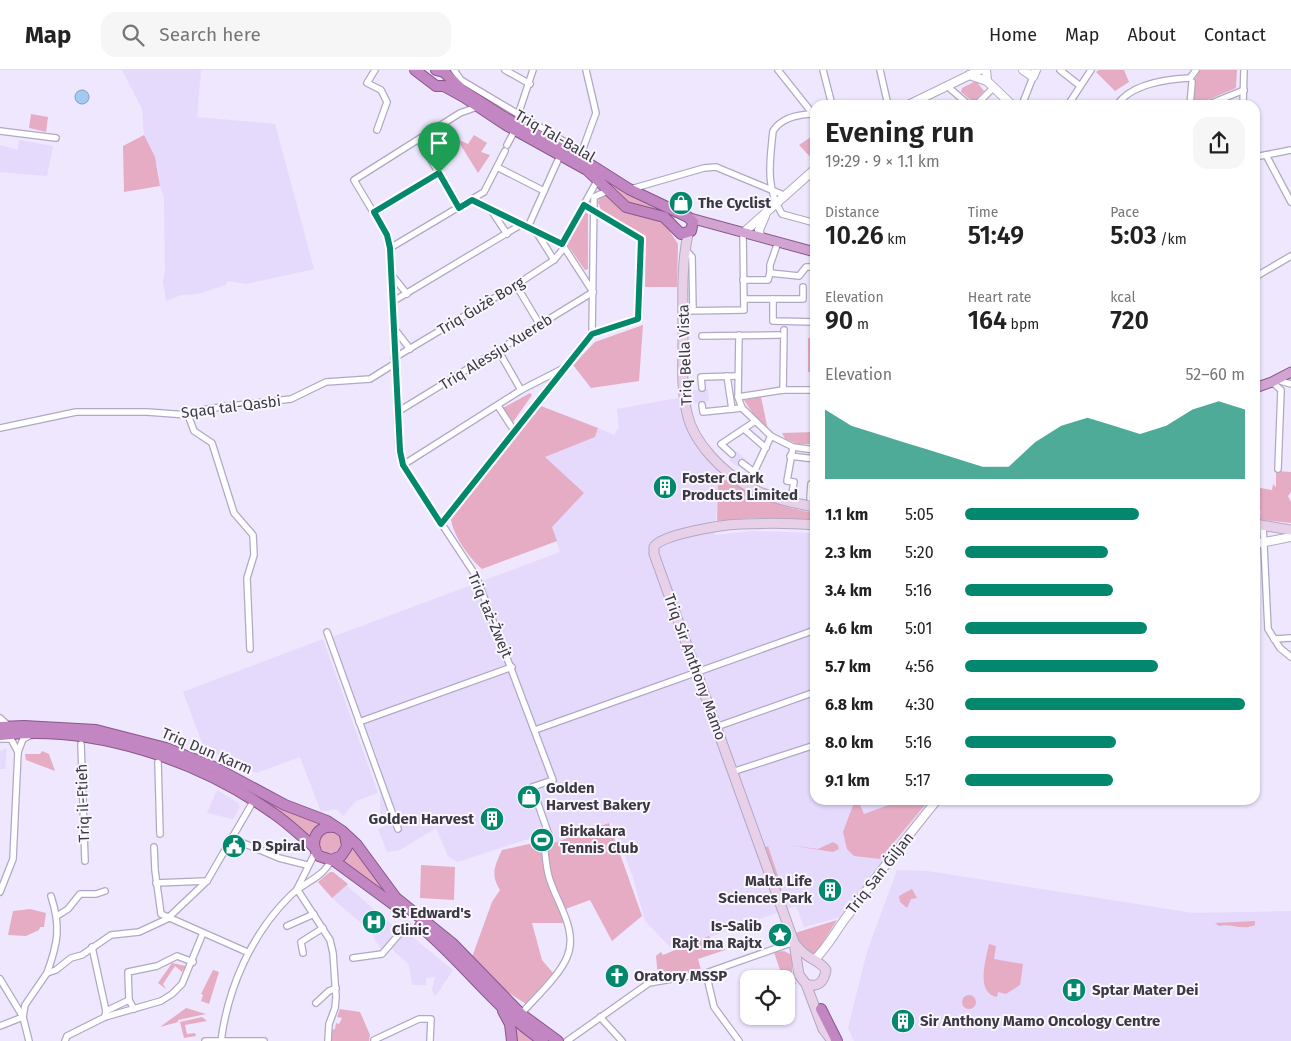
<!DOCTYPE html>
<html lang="en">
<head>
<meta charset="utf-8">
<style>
  :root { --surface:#fff; --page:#f6f6f6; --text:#222; --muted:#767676; --line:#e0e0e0; --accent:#04886d }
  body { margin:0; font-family:"Fira Sans",sans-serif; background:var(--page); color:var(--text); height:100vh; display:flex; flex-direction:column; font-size:19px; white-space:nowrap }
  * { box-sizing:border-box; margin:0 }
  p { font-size:16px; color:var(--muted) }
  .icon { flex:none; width:28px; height:28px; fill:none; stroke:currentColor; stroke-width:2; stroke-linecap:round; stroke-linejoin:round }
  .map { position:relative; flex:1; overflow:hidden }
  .details { position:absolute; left:810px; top:30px; width:450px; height:705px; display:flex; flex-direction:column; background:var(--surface); border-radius:15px; box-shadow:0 1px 4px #0004 }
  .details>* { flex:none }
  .buttons { position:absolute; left:740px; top:900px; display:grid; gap:10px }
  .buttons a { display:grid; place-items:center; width:55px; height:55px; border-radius:10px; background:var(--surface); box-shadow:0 1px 4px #0004; font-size:25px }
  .pin { position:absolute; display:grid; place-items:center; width:42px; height:42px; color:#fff; margin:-51px -21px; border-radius:50% 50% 50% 0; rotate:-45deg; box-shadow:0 0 5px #0007 }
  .pin .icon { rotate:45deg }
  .round { display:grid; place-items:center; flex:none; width:52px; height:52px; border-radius:15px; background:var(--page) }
  .overview { display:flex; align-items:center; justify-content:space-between; height:85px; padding:0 15px }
  h1 { font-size:28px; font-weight:600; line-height:38px }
  .metrics { display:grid; grid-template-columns:repeat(3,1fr); gap:8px; height:85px; padding:5px 15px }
  .metrics div { display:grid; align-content:center }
  .metrics b { font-size:25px; font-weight:600 }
  .metrics small { font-size:14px; font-weight:400 }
  .metrics p { font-size:14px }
  .chart { height:140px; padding:10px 15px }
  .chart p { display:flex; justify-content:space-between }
  .chart svg { width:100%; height:90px; margin-top:5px; fill:var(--accent); opacity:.7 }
  ul { padding:0 15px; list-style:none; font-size:16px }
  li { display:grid; grid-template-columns:80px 60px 1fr; align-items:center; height:38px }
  li i { height:12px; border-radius:6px; background:var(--accent) }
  header { display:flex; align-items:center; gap:30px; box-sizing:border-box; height:70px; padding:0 25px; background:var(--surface); border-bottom:1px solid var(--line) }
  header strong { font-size:24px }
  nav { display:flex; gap:28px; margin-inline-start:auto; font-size:18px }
  .search { width:350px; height:45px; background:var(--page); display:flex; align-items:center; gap:12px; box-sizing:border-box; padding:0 18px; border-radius:15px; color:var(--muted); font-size:19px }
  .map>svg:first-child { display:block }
  .built { fill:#e5d9fc }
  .green { fill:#e5acc4 }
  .water { fill:#a2caf2; stroke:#839ebe }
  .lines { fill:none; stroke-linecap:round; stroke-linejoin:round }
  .minor-casing { stroke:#b1a8c3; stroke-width:8 }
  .tertiary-casing { stroke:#b1a8c3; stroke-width:10 }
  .secondary-casing { stroke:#b1a8c3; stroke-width:11 }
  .primary-casing { stroke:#88578c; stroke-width:11 }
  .trunk-casing { stroke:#88578c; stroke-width:12 }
  .minor { stroke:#fff; stroke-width:5.5 }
  .tertiary { stroke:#fff; stroke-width:8 }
  .secondary { stroke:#e8d1e8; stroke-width:9 }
  .primary { stroke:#d1a4d1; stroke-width:9 }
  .trunk { stroke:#c286c2; stroke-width:10 }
  .route-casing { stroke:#fff; stroke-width:10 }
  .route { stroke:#04886d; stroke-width:6 }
  .labels { text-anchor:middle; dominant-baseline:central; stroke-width:4; stroke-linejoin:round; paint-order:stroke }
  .street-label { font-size:15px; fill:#3b3843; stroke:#f9f7fd }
  .poi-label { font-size:15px; font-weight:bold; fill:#3b3843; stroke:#f9f7fd; text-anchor:start }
</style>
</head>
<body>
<header>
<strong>Map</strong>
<div class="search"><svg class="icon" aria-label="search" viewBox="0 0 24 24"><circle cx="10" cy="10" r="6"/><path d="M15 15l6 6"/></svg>Search here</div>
<nav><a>Home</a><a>Map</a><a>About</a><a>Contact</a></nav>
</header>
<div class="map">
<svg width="1291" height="971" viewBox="0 0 1291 971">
  <rect width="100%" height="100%" fill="#eee7fe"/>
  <g class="built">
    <path d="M122,0H201L197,47L275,54L314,199L246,214L228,211L225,215L197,224L181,225L166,231L163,212L165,200L164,127L160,116L158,97L144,65L142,39Z"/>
    <path d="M19,70L53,76L47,106L0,102V75L18,80Z"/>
    <path d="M708,319L709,331L691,333L690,321Z"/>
    <path d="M678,328L688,358L706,388L728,410L718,411L715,465L752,461L815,463V730H930L841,847L804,857L796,836L673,880L645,851L633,807L612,753L544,776L541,765L457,792L448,786L436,758L400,780L387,782L378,759L384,756L380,742L381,698L332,567L560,482L552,457L544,387L595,367L598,358L614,365L619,357L617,339Z"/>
    <path d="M737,381L745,389L738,397L729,390Z"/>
    <path d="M323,569L378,723L356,731L343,746L336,739L321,742L300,687L256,703L204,678L183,622Z"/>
    <path d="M7,678L5,699H0V681Z"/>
    <path d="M217,720L238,733L240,737L233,749L207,743Z"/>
    <path d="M897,800L927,801L1193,843L1291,841V971H854L848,958L867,882Z"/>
    <path d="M346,815L399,861L382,882L371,862L332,828Z"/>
    <path d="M406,862L453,900L437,924L434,926L432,920L435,907L426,908V915H412L409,895L392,879Z"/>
  </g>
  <g class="green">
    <path d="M1099,0H1124L1129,12L1115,21L1096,2Z"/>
    <path d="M1200,0H1237L1236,18L1198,34L1194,33L1195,9Z"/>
    <path d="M976,11L984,21L975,31H972L961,22L962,18Z"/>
    <path d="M31,44L48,47L46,62L29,58Z"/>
    <path d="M144,65L155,87L160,116L124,122L123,76Z"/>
    <path d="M474,65L487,73L481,82L490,85L478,103L457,69L468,74Z"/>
    <path d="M814,65L815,66V92L799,75Z"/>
    <path d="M609,116H616L677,146L673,150L630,133Z"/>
    <path d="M606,125L622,139L662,151L667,157L678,174L677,217H645L646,166L601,140L598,132L600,127Z"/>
    <path d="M584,141L588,144V199L585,200L567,174Z"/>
    <path d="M643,255L639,311L591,318L573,295L595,272Z"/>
    <rect x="808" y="268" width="7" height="34"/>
    <path d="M530,323L532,325L513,352L503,338Z"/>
    <path d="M761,327L768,360L755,347L744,330Z"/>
    <path d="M541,336L598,358L595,367L545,387L584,423L552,457L557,471L482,499C469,488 453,465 451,449Z"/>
    <path d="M814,362V374H798L785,369L782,363Z"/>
    <path d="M1276,401L1291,402V422L1288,426L1291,432V453L1255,449V445L1261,443L1258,433H1255V417L1272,420L1273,414L1276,417Z"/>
    <path d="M728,410C755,427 783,438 815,443V450L752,448L717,451L718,411Z"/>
    <path d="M42,681L49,684L55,701L26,690L25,684H40Z"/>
    <path d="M855,730H858L864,744L902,730H929L880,789L854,786L847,779L843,762Z"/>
    <path d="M270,734L322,753L313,759L311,769Z"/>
    <path d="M609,753L642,846L612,871L590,830L560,841L563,853H532L542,890L553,903L526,934L503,919L472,887L492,832L500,820C490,805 495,795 502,780L542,771L544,775L551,774Z"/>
    <circle cx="330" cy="772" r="11"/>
    <path d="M833,772L838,775L839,779L833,782L788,775L818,779Z"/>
    <path d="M351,776L396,832L341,790Z"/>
    <path d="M768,776L782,818L778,820L764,778Z"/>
    <path d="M421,795L455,797L454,830L420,828Z"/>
    <path d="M330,802H333L348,814L332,828L318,812Z"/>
    <path d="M912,819L917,828L911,829L907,838L900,832L899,826Z"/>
    <path d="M30,839L46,843L44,857H40L39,860L26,866L8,865L13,841Z"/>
    <path d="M837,850L816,883L810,885L803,881L795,863Z"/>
    <path d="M1255,851V855C1242,861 1231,853 1219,856L1215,853Z"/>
    <path d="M784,856L789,868L778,874L771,860Z"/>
    <path d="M709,866L711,871L721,869L725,880L698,889L701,900L658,907L656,886L661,882L663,885Z"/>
    <path d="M989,874L996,876L994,889L1023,894L1020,915L1006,924L998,922L997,927C975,923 986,889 989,874Z"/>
    <path d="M784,881L792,885V902L796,914L786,917V909H783L774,882Z"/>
    <path d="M172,893L186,896L182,902L175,896L163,914L166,919L158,913Z"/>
    <path d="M213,900L219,902L209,934L201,931L203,925L201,924Z"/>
    <circle cx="969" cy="932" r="7"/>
    <path d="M186,938L206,944L178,950V952L160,957Z"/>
    <path d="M340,939L360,942L370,965L369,971H329L330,961L335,959L336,953L339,954L342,948L337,947Z"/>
    <path d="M202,947L207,951L185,955L187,964L195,963L196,966L184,968L180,952Z"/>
    <path d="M511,950L538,971H514Z"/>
  </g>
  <circle class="water" cx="82" cy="27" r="7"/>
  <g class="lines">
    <g class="minor-casing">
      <g id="minor">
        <path d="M375,0L367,13L381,20L387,32L377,60"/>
        <path d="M454,0L461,10L582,82L587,91"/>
        <path d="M505,0L530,14"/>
        <path d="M778,0L813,44"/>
        <path d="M823,0L832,35"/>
        <path d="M880,0L888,35"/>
        <path d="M1060,0L1079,15"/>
        <path d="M947,16L969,35"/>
        <path d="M976,35L993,18"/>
        <path d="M1022,35L1033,7"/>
        <path d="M1068,35L1091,0"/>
        <path d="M1117,35C1131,14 1167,9 1190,8L1196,0"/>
        <path d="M1190,35L1192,12"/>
        <path d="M1207,35L1244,20"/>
        <path d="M1243,35L1244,0"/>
        <path d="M477,37L460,43L354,110L387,165L390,178L399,381L403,395L476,506L553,710L532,717L550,768L544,775C546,787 546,802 551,813C559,836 578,862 567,887C560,905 535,928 521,944"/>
        <path d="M815,44C800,44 782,47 773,61C770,90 765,118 782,144L815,153"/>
        <path d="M518,45L533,0"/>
        <path d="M0,61L56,68"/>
        <path d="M419,70L459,137"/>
        <path d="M507,75L515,60"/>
        <path d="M581,84L596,43L586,0"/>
        <path d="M1266,85L1291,132"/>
        <path d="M1255,87L1291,80"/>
        <path d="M497,97L544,121"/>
        <path d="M631,119L704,98L716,97L786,126"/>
        <path d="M472,130L562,174L593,222"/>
        <path d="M491,140L507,164"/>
        <path d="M374,142L439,103"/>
        <path d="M528,157L558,90"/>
        <path d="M537,163L554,190"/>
        <path d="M562,174L597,111"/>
        <path d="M390,178L484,122L505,81"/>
        <path d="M685,179L692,187L693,240"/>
        <path d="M770,203V195L778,172"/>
        <path d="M391,204L407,224"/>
        <path d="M1255,207L1291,186"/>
        <path d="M743,210H768L770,203L799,206L806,197H815"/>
        <path d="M516,215L540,255"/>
        <path d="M744,229H803V217"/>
        <path d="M773,229V251L815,252"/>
        <path d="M392,232L522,154"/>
        <path d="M683,241L744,240L743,163"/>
        <path d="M393,257L410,279"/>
        <path d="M592,264L594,127L607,121"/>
        <path d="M739,265L738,327L742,338L771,366L793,377L815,380"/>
        <path d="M702,266L779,265"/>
        <path d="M498,280L521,320"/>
        <path d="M394,288L516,215L554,190L564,178"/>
        <path d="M727,306L732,339"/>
        <path d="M1277,310L1291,314"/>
        <path d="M1272,312L1281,320L1278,399"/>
        <path d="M702,318L701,307L738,306"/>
        <path d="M783,320L784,260"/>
        <path d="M738,327L783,320H815"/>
        <path d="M702,335L703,342L742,338"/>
        <path d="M498,336L515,362"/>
        <path d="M399,341L593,222"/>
        <path d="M188,345L194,361L212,373L234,443L253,465L254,485L247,508L250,579"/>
        <path d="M0,358L76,342H147L188,345L195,341L221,337L291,329L326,312L370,309L394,294"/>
        <path d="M744,359L766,378"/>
        <path d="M732,384L721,374L754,352"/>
        <path d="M790,386L815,389"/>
        <path d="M742,393L754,402L771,366"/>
        <path d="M403,395L521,320L564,298"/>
        <path d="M792,424L794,412L787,411L793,377"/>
        <path d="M810,428L811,414H815"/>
        <path d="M441,454L592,264L639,249L641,169L584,135"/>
        <path d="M1263,456L1268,559L1280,578L1291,587"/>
        <path d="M327,562L398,759"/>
        <path d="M1274,569L1291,568"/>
        <path d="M0,648L9,656"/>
        <path d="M359,652L512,597"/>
        <path d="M716,657L815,622"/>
        <path d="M535,660L815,560"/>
        <path d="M0,669H11L18,682L13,789L0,822"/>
        <path d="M81,674L85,791"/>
        <path d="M18,682L23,669L29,666"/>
        <path d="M158,692L160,764"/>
        <path d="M732,702L815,675"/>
        <path d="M231,768L279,788L307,795"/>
        <path d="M154,777L155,800L161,844L247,882"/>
        <path d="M156,813L207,811"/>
        <path d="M297,819L330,870L333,883L336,927L335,938L329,954L328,971"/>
        <path d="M297,819L316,781"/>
        <path d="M57,846L68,839L80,824H96L105,821"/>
        <path d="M287,856L314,844"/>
        <path d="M92,877L106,941L105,947"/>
        <path d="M303,883L301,872L323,858"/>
        <path d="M353,888L382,884L407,855"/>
        <path d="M47,903C58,873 61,857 51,826"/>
        <path d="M706,903L714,937L739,971"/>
        <path d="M0,909L23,947L29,971"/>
        <path d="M316,933L329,921L336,918"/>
        <path d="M134,939L129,930L128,902L157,896L177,886L193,892"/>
        <path d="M106,941L129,930"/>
        <path d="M23,947L25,935L47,903L56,900L71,888L82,885L111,865L139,862L167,849L207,811L254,730"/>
        <path d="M600,947L622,971"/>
        <path d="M0,956L23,947"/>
        <path d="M374,970L419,949H431L430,971"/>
        <path d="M65,971L67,966L105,947L161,931L172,924L182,914L203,863"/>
        <path d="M205,971H264"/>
        <path d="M221,971C228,917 252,863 291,825C304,812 323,808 331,790"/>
        <path d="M567,971L649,913L706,903L794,872"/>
      </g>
    </g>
    <g class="tertiary-casing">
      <g id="tertiary">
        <path d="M986,0L987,11"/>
        <path d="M1023,0L1033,7L1036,0"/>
        <path d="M969,5L987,11L1012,35"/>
        <path d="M908,35L980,0"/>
        <path d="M743,163L815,99"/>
        <path d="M760,167L759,160L765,146"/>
        <path d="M1255,474L1291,467"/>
        <path d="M814,890C828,877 836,860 848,845C877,806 906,768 937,730"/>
      </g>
    </g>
    <g class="secondary-casing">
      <g id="secondary">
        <path d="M688,164C681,197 683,232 683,267C683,292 681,318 687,343C693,373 724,403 749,417C769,428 793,433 815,437"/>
        <path d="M1255,454L1291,460"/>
        <path d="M815,455C791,453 766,453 742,454C728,454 660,464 654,477C654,478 654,483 654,484L794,872L799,905L806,914L823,959L829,967"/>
        <path d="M797,876C807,890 819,889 826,900C824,913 817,918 806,914"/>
      </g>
    </g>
    <g class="primary-casing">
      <g id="primary">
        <path d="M690,148L815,182"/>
        <path d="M1255,318L1272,312L1291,302"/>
      </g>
    </g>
    <g class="trunk-casing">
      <g id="trunk">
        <path d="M415,0L436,16H444L464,27L506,55L587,100L626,137L664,147L681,164L691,161L693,152L688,147L629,119L588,93L504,47L462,20L444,2L436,0"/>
        <path d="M0,657L24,656L96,660L166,678L214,697L285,735L327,751L342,761L357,775L396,828L453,874L521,944L558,971"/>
        <path d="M0,665C93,654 198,690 273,743C288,753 301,766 314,777"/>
        <path d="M335,757C317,754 308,772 319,786L331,790L341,786L347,777L345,764"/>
        <path d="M333,790L401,840"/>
        <path d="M420,856C462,891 498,941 543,971"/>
        <path d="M821,939L837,971"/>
        <path d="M503,941L510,954L512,971"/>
      </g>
    </g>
    <use href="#minor" class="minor"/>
    <use href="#tertiary" class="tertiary"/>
    <use href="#secondary" class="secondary"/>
    <use href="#primary" class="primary"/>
    <use href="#trunk" class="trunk"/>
  </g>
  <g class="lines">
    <g class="route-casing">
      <path id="route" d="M439,103L459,138L472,130L562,174L584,135L641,169L638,249L592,264L441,454L403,395L400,381L390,178L387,165L374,142Z"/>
    </g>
    <use href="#route" class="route"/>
  </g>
  <defs>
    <g id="shop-disc" transform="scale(1.25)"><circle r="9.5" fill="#04886d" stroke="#f9f7fd"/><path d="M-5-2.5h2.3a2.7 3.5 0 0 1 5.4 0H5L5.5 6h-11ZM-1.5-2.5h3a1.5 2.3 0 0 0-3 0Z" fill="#fff"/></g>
    <g id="building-disc" transform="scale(1.25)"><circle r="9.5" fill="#04886d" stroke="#f9f7fd"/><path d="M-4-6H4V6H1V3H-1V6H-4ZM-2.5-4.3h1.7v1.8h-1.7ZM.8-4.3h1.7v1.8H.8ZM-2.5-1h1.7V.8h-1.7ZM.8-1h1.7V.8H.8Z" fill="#fff"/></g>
    <g id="stadium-disc" transform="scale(1.25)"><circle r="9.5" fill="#04886d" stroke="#f9f7fd"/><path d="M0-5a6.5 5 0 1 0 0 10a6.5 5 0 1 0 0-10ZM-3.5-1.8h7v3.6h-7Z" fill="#fff"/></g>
    <g id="civic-disc" transform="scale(1.25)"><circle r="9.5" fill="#04886d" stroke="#f9f7fd"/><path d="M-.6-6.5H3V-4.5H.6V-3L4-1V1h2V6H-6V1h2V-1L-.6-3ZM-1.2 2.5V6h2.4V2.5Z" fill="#fff"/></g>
    <g id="hospital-disc" transform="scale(1.25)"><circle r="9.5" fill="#04886d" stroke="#f9f7fd"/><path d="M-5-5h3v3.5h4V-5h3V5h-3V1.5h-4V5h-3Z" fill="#fff"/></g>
    <g id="sight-disc" transform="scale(1.25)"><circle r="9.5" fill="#04886d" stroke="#f9f7fd"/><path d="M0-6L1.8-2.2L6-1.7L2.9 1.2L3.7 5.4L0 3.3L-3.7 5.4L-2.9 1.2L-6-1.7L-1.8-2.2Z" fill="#fff"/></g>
    <g id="church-disc" transform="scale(1.25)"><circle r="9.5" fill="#04886d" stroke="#f9f7fd"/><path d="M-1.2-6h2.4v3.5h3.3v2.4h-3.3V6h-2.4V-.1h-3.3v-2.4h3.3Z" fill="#fff"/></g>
  </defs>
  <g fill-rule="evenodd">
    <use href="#shop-disc" x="681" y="133"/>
    <use href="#building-disc" x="665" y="417"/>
    <use href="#shop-disc" x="529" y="727"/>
    <use href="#building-disc" x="492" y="749"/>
    <use href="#stadium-disc" x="542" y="770"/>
    <use href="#civic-disc" x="234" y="776"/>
    <use href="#building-disc" x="830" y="820"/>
    <use href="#hospital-disc" x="374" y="852"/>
    <use href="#sight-disc" x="780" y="865"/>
    <use href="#church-disc" x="617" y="906"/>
    <use href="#hospital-disc" x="1074" y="920"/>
    <use href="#building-disc" x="903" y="951"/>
  </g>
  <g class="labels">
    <g class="street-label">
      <text transform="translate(555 66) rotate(30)">Triq Tal-Balal</text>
      <text transform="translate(481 236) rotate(-31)">Triq Ġużè Borg</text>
      <text transform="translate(496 282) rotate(-32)">Triq Alessju Xuereb</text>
      <text transform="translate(685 285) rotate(-92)">Triq Bella Vista</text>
      <text transform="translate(231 337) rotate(-7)">Sqaq tal-Qasbi</text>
      <text transform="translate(490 545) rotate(67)">Triq taż-Żwejt</text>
      <text transform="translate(695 597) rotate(70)">Triq Sir Anthony Mamo</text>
      <text transform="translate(207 681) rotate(23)">Triq Dun Karm</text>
      <text transform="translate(83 733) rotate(-92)">Triq il-Ftieħ</text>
      <text transform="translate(880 803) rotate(-52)">Triq San Ġiljan</text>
    </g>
    <g class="poi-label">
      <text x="698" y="133">The Cyclist</text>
      <text x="682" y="408">Foster Clark<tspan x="682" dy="17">Products Limited</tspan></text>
      <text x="546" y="718">Golden<tspan x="546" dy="17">Harvest Bakery</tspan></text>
      <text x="474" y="749" text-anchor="end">Golden Harvest</text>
      <text x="560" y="761">Birkakara<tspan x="560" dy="17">Tennis Club</tspan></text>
      <text x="252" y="776">D Spiral</text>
      <text x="812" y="811" text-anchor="end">Malta Life<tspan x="812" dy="17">Sciences Park</tspan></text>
      <text x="392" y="843">St Edward's<tspan x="392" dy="17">Clinic</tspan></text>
      <text x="762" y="856" text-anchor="end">Is-Salib<tspan x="762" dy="17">Rajt ma Rajtx</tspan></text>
      <text x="634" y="906">Oratory MSSP</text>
      <text x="1092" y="920">Sptar Mater Dei</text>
      <text x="920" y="951">Sir Anthony Mamo Oncology Centre</text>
    </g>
  </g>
</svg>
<div class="buttons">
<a><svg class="icon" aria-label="locate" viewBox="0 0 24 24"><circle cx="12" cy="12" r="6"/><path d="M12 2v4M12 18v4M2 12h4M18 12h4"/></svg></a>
</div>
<div class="pin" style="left:439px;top:103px;background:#1e9e55"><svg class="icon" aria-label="arrive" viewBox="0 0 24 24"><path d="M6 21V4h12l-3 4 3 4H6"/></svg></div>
<section class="details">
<div class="overview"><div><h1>Evening run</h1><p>19:29 · 9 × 1.1 km</p></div><a class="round"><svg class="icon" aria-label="share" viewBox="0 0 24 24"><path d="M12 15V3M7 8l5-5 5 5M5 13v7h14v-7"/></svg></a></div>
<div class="metrics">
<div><p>Distance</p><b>10.26<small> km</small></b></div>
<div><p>Time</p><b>51:49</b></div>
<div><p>Pace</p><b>5:03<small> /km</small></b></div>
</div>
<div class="metrics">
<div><p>Elevation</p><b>90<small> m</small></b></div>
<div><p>Heart rate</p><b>164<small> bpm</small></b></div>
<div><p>kcal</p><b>720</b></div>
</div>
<div class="chart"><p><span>Elevation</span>52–60 m</p>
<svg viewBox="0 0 160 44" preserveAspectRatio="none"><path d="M0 44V10L10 18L20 22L30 26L40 30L50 34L60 38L70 38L80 26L90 18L100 14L110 18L120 22L130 18L140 10L150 6L160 10V44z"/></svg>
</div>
<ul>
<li><b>1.1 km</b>5:05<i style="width:62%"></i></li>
<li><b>2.3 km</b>5:20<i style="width:51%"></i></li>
<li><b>3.4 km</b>5:16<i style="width:53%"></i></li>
<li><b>4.6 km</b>5:01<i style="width:65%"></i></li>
<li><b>5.7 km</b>4:56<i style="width:69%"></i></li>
<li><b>6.8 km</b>4:30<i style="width:100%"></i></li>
<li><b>8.0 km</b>5:16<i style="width:54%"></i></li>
<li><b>9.1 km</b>5:17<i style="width:53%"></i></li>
</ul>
</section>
</div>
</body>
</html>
